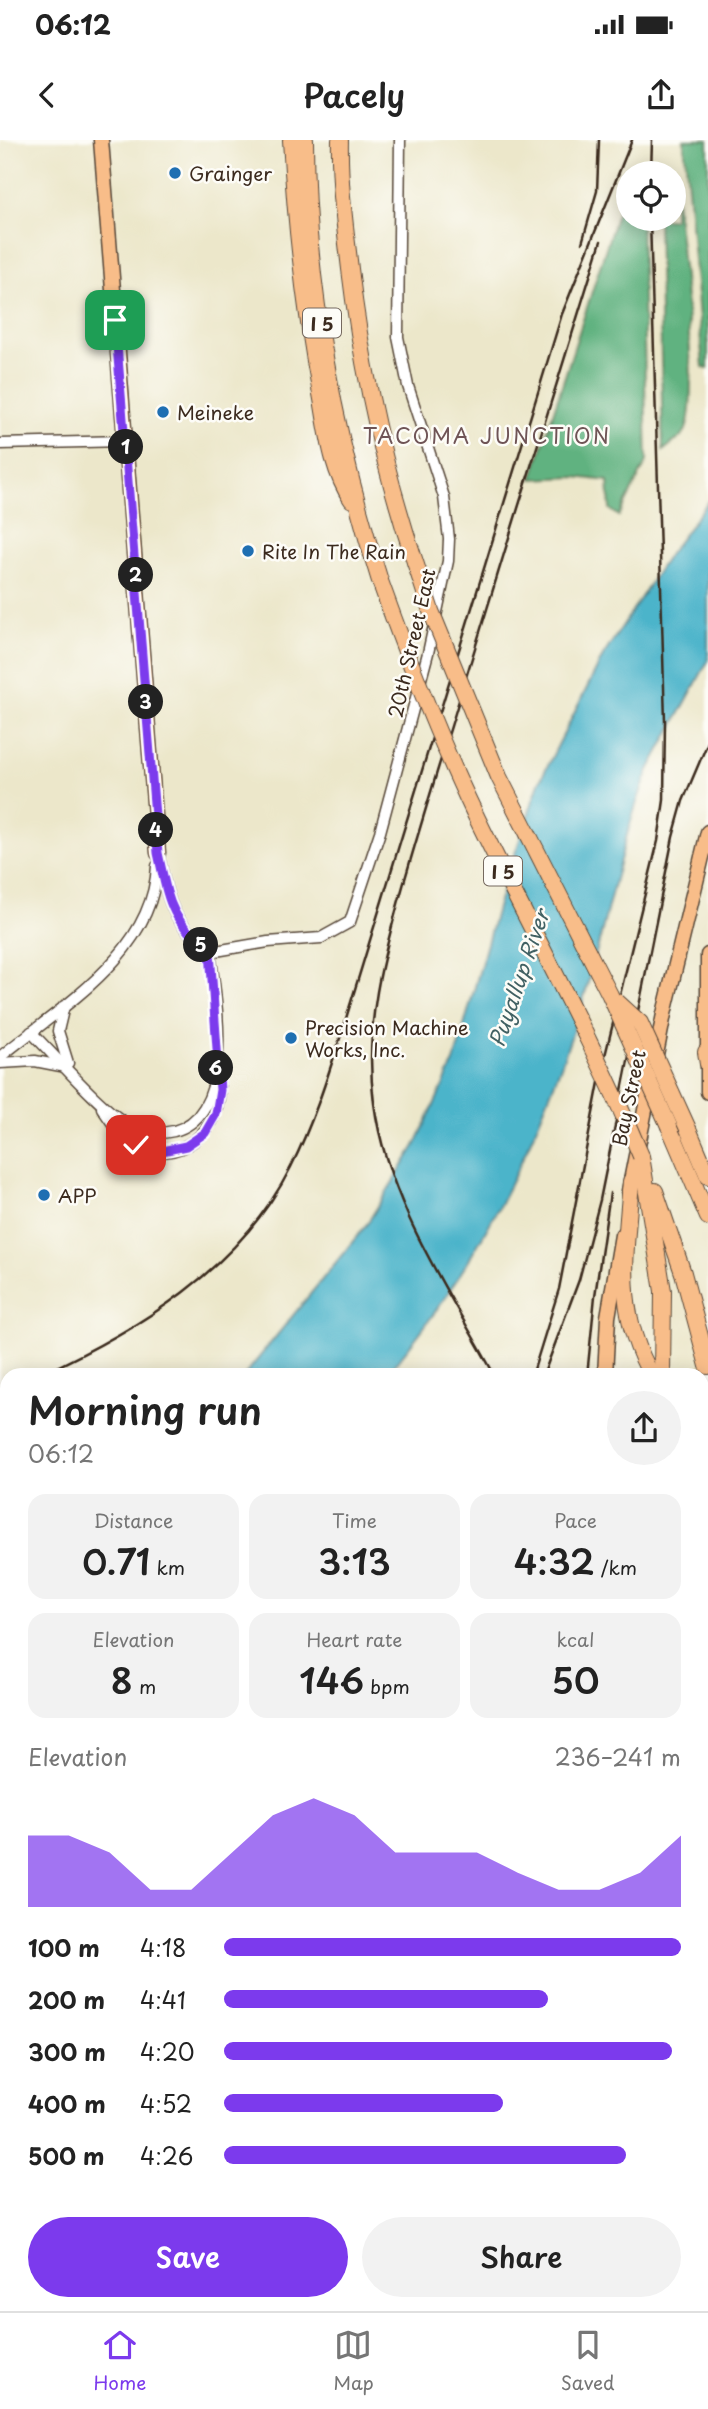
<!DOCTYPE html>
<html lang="en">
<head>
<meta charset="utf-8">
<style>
  :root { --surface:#fff; --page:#f2f2f2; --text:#222; --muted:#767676; --line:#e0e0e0; --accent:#7c3aed }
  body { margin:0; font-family:"Playpen Sans",sans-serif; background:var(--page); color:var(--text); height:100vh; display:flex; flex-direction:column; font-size:26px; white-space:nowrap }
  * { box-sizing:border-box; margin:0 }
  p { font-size:23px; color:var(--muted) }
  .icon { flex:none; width:38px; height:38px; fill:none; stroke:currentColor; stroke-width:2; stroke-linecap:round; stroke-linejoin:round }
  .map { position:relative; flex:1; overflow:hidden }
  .panel { position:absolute; left:0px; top:1228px; width:709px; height:943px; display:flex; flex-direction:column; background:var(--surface); border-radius:21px 21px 0 0; box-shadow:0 4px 18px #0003 }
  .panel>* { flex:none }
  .buttons { position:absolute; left:616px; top:21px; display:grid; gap:14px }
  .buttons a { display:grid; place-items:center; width:70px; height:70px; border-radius:50%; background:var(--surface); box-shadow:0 4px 18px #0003; font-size:35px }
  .pin { position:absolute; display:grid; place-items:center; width:60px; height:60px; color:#fff; margin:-30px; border-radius:14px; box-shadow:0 4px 10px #0006 }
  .km { position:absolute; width:35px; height:35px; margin:-18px; border-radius:50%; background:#222; color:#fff; font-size:19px; line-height:35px; text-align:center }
  .round { display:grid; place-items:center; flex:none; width:74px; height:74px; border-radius:37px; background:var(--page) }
  .head { display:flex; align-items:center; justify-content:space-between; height:119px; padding:0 28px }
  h1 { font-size:38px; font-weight:600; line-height:52px }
  .stats { display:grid; grid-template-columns:repeat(3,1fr); gap:10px; height:119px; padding:7px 28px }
  .stats div { display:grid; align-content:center; border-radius:18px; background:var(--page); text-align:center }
  .stats b { font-size:35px; font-weight:600 }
  .stats small { font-size:19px; font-weight:400 }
  .stats p { font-size:19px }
  .chart { height:196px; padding:14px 28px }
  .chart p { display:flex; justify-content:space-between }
  .chart svg { width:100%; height:126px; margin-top:7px; fill:var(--accent); opacity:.7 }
  .cta { display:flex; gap:14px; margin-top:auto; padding:14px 28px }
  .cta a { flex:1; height:80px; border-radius:42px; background:var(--accent); color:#fff; font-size:28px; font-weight:600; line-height:80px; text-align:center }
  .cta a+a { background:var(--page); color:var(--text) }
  ul { padding:0 28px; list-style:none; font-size:23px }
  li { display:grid; grid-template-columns:112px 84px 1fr; align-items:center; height:52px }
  li i { height:18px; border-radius:9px; background:var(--accent) }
  .status { display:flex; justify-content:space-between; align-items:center; height:49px; padding:0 35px; background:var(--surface); direction:ltr }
  .status svg { height:19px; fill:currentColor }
  header { display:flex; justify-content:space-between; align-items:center; height:91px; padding:0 28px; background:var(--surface); font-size:32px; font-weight:600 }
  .tab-bar { display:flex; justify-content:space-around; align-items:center; height:98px; border-top:2px solid var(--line); background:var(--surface); font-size:19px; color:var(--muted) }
  .tab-bar a { display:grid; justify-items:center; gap:4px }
  .tab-bar .active { color:var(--accent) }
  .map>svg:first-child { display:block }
  .forest { fill:#60b280; stroke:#4e6e4f; stroke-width:2 }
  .water { fill:#4bb4ca; stroke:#436f74; stroke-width:2 }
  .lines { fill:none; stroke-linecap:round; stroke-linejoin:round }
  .minor-casing { stroke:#564638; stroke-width:13 }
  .major-casing { stroke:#564638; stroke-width:17 }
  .highway-casing { stroke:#564638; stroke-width:18 }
  .minor { stroke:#fff; stroke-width:10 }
  .major { stroke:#f8bd89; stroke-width:14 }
  .highway { stroke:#f8bd89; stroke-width:16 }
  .rail { stroke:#3b2a1e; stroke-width:2.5 }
  .highway-bridge-casing { stroke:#564638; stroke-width:18; stroke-linecap:butt }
  .highway-bridge { stroke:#f8bd89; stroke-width:16 }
  .route-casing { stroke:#fff; stroke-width:14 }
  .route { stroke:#7c3aed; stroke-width:9 }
  .poi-dot { fill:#1f6fb2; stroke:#fdfcf7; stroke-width:2.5 }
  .labels { text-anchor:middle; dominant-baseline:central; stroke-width:5; stroke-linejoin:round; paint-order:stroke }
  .shield { fill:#fdfcf7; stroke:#75695f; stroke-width:2 }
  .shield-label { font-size:18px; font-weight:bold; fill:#3b2a1e }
  .poi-label { font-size:19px; fill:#3b2a1e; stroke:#fdfcf7; text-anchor:start }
  .street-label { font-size:19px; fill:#3b2a1e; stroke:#fdfcf7 }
  .neighbourhood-label { font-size:21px; letter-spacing:2px; fill:#6f5456; stroke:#fdfcf7 }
  .water-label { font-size:21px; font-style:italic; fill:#416163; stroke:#fdfcf7 }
</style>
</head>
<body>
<div class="status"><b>06:12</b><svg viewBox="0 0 49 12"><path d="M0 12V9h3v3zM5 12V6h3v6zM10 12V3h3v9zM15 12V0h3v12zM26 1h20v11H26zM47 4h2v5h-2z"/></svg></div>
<header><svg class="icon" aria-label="back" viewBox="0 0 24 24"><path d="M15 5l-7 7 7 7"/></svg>Pacely<svg class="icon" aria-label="share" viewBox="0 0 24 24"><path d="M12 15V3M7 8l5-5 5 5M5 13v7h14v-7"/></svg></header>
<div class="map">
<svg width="708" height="2171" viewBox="0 0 708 2171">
  <rect width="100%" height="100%" fill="#fdfcf7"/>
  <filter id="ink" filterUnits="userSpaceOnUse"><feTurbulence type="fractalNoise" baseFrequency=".0143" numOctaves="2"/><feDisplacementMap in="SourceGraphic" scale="14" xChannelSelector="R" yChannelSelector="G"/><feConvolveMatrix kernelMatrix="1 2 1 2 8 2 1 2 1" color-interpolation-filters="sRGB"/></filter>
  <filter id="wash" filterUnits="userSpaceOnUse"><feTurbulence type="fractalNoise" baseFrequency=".00686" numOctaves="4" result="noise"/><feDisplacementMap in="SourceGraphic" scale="28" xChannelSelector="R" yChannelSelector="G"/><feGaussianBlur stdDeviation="1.57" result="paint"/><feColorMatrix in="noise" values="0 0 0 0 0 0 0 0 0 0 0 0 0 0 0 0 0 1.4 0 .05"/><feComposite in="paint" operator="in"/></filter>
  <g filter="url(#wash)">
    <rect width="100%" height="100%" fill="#ece7ca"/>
    <g class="forest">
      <path d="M684,0H708V229L703,227Z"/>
      <path d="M628,39V79H641L647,321L619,376L610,369L608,341L575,337L532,339Z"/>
      <path d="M674,40C677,82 703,266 684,293C679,300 669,305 663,311L658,79H674Z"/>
    </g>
    <g class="water">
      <path d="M708,362V521L649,630L637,662C615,729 602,799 581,867C539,999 477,1129 386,1235L244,1236L367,1084L415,1006L454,922L498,764L539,643L603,516L669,414Z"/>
      <path d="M7,1490V1673L0,1681V1497Z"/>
    </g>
  </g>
  <g filter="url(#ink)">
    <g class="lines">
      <g class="minor-casing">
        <g id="minor">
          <path d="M0,304L125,301"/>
          <path d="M210,812L268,802L321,798L350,782L380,692L428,513L448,421L449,399L444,357L408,246L398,197L400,0"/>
          <path d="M64,866L58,891L68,923"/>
          <path d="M31,892C56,917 103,972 132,987C145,993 160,994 174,991C237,974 216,860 210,812C169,778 169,762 158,713"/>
          <path d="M0,917C62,866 153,814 157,726"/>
          <path d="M0,923L35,921L66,927"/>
          <path d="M102,968C111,981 120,996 134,1004C178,1029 224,989 219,943"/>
          <path d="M702,2146L708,2171"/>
          <path d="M561,2165L563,2171"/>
        </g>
      </g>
      <g class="major-casing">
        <g id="major">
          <path d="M101,0L158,713"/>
          <path d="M708,815V952"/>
          <path d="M629,1051L664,874L708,692"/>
          <path d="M605,1236L608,1177L622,1095"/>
          <path d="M702,1541L708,1537"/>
          <path d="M702,1556L708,1583"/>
          <path d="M702,1851L708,1850"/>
          <path d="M0,2107L7,2103"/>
          <path d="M411,2165L413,2171"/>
        </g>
      </g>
      <g class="highway-casing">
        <g id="highway">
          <path d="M291,0C296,88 305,173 322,259C328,293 332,331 352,360"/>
          <path d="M305,0C305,146 336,302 380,441"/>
          <path d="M340,0C339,43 345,86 350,129C362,229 383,326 415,422"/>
          <path d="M706,912L708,924"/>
          <path d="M669,986L708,1077"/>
          <path d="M689,991L708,1036"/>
          <path d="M641,1016L663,1151L662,1236"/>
          <path d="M631,1041C626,1114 614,1170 652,1236"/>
          <path d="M655,1051L683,1133L708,1226"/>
          <path d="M702,1322L708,1333"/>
          <path d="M0,2001L7,2019"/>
          <path d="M0,2043L7,2061"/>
          <path d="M0,2140L7,2154"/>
          <path d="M12,2165L15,2171"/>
          <path d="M47,2165L49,2171"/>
          <path d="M62,2165L65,2171"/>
          <path d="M144,2165V2171"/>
        </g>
      </g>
      <use href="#minor" class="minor"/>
      <use href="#major" class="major"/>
      <use href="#highway" class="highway"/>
      <g class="rail">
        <path d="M651,33L652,0"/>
        <path d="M582,103L597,51L599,0"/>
        <path d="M38,1236C139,1189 239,1130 291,1027C312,985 326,942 340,898L562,174L632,0"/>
        <path d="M495,1236C448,1150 387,1062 374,963C363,884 384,813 405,739C420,687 436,635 452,583C501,422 551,262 601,101"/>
        <path d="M532,1236L559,1149L601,932L658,701L664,660L665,581L650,79"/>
        <path d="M543,1236L579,1140L600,1060L673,697L683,661L708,602"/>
        <path d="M587,1236L595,1156L610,1053"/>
        <path d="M0,1253L7,1250"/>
        <path d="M0,2026L7,2020"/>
        <path d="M274,2165L276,2171"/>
        <path d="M605,2165L606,2171"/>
        <path d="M29,2171L35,2165"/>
        <path d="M192,2171L193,2165"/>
      </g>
      <g class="highway-bridge-casing">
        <g id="highway-bridge">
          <path d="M415,422L431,471L499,637L610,855L669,986"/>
          <path d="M380,441C408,519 438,597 474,672C529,787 592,898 641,1016"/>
          <path d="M617,862L640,883L689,991"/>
        </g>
      </g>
      <use href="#highway-bridge" class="highway-bridge"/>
    </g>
  </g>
  <g class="lines" filter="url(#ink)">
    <g class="route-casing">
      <path id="route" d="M115,180L158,713C169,762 169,778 210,812L220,950L216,974L205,993L186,1006L162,1011L136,1005"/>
    </g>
    <use href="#route" class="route"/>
  </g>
  <g class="poi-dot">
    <circle cx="175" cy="33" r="7"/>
    <circle cx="163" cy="272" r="7"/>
    <circle cx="248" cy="411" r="7"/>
    <circle cx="291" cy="898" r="7"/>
    <circle cx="44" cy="1055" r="7"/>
  </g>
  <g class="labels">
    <g class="shield">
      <rect x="303" y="168.5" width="38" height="29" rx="5"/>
      <rect x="484" y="716.5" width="38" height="29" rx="5"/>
    </g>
    <g class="shield-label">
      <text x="322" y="183">I 5</text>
      <text x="503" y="731">I 5</text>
    </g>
    <g class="poi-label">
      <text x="189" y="33">Grainger</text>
      <text x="177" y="272">Meineke</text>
      <text x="262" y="411">Rite In The Rain</text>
      <text x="305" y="887">Precision Machine<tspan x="305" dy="22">Works, Inc.</tspan></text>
      <text x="58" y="1055">APP</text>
    </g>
    <g class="street-label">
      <text transform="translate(411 503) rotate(-77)">20th Street East</text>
      <text transform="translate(628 958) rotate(-78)">Bay Street</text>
    </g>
    <g class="neighbourhood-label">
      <text x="487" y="295">TACOMA JUNCTION</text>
    </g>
    <g class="water-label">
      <text transform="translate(518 838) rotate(-71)">Puyallup River</text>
    </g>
  </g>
</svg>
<div class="buttons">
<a><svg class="icon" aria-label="locate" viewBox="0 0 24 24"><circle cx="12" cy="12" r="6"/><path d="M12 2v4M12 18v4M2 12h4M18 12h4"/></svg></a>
</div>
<div class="pin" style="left:115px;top:180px;background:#1e9e55"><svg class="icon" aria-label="arrive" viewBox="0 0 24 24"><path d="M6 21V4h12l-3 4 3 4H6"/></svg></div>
<div class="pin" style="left:136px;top:1005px;background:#d93025"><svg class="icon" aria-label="check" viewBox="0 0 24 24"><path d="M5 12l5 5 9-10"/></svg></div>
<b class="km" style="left:126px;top:307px">1</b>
<b class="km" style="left:136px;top:435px">2</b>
<b class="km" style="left:146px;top:562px">3</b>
<b class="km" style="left:156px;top:690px">4</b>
<b class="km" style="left:201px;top:805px">5</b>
<b class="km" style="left:216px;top:928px">6</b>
<section class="panel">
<div class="head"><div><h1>Morning run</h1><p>06:12</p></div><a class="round"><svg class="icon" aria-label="share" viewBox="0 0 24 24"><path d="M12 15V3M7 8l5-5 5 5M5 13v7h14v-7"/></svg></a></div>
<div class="stats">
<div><p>Distance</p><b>0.71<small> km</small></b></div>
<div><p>Time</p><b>3:13</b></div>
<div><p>Pace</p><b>4:32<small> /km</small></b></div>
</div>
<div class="stats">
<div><p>Elevation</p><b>8<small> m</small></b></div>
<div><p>Heart rate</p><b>146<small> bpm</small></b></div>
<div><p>kcal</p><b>50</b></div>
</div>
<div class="chart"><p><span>Elevation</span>236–241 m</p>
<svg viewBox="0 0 160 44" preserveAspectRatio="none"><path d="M0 44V19L10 19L20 25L30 38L40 38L50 25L60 12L70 6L80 12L90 25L100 25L110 25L120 32L130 38L140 38L150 32L160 19V44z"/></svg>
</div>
<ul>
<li><b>100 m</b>4:18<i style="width:100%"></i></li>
<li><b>200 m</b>4:41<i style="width:71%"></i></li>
<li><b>300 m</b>4:20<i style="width:98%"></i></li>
<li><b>400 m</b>4:52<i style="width:61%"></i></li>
<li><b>500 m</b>4:26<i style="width:88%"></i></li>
</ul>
<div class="cta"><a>Save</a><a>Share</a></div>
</section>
</div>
<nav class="tab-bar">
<a class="active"><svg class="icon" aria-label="home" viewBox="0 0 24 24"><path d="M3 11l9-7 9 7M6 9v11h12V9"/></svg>Home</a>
<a><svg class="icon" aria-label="map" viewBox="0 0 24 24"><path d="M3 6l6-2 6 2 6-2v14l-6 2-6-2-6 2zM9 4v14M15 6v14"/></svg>Map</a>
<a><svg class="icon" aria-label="saved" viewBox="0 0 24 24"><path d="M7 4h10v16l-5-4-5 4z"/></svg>Saved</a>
</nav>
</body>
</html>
